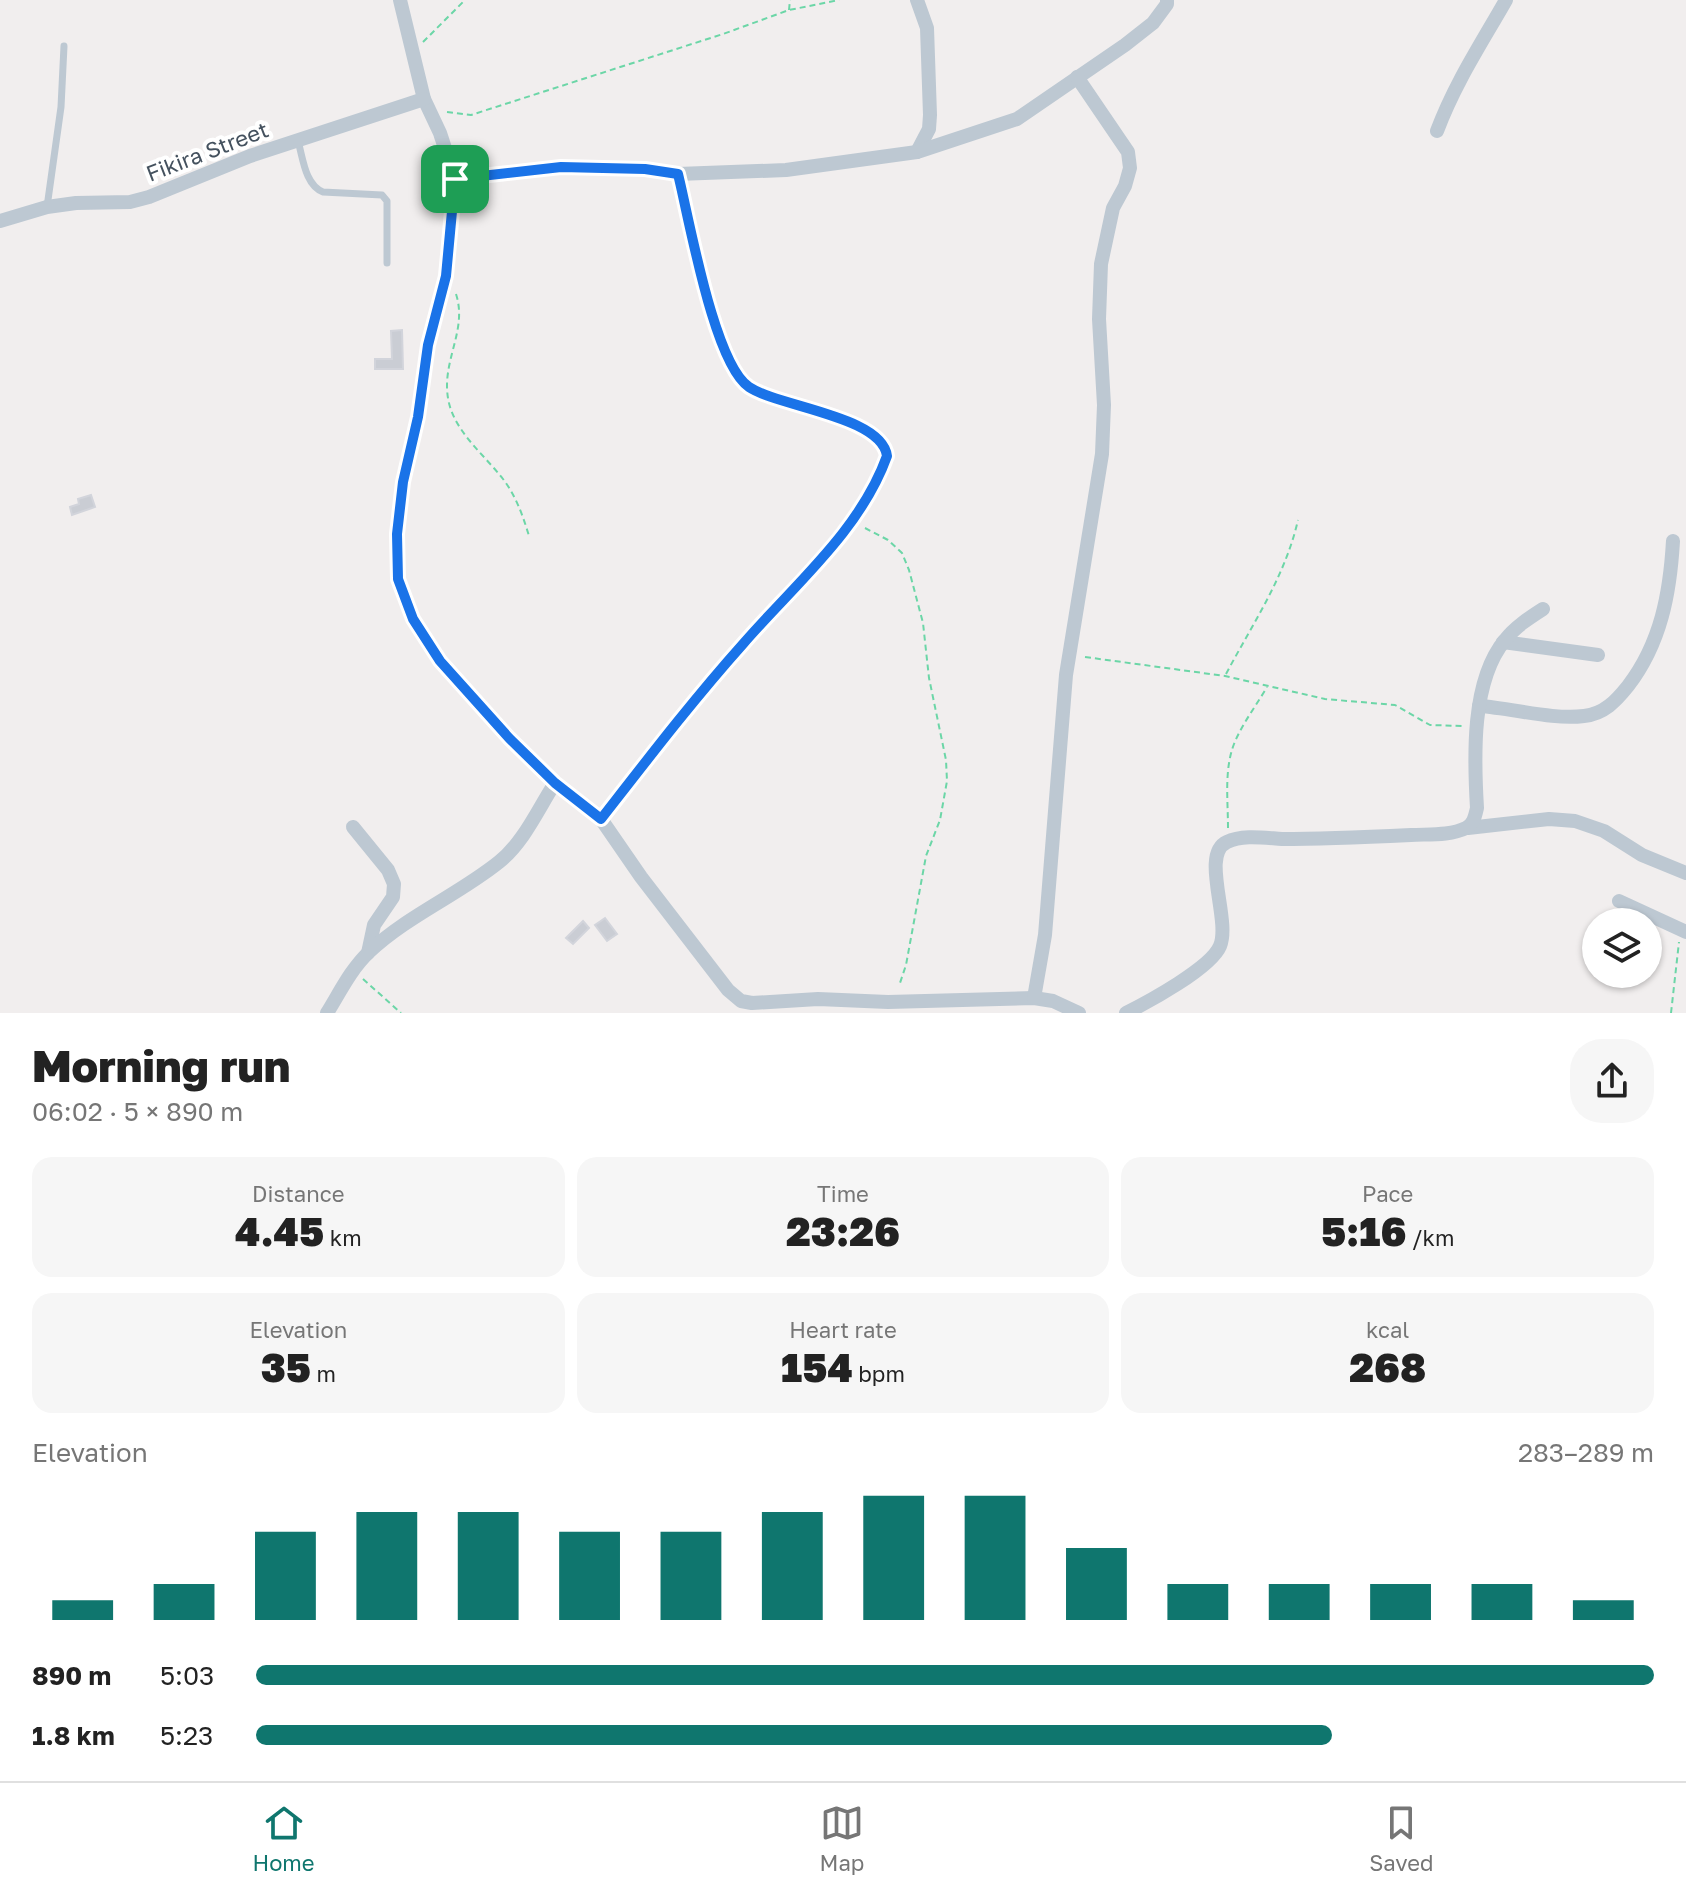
<!DOCTYPE html>
<html lang="en">
<head>
<meta charset="utf-8">
<style>
  :root { --surface:#fff; --page:#f6f6f6; --text:#222; --muted:#767676; --line:#e0e0e0; --accent:#0f766e }
  body { margin:0; font-family:"Golos Text",sans-serif; background:var(--page); color:var(--text); height:100vh; display:flex; flex-direction:column; font-size:30px; white-space:nowrap }
  * { box-sizing:border-box; margin:0 }
  p { font-size:26px; color:var(--muted) }
  .icon { flex:none; width:44px; height:44px; fill:none; stroke:currentColor; stroke-width:2; stroke-linecap:round; stroke-linejoin:round }
  .map { position:relative; height:1013px; overflow:hidden }
  .details { display:flex; flex-direction:column; background:var(--surface); flex:1 }
  .details>* { flex:none }
  .fabs { position:absolute; left:1582px; top:908px; display:grid; gap:16px }
  .fabs a { display:grid; place-items:center; width:80px; height:80px; border-radius:50%; background:var(--surface); box-shadow:0 2px 6px #0004; font-size:40px }
  .pin { position:absolute; display:grid; place-items:center; width:68px; height:68px; color:#fff; margin:-34px; border-radius:16px; box-shadow:0 4px 12px #0006 }
  .round { display:grid; place-items:center; flex:none; width:84px; height:84px; border-radius:32px; background:var(--page) }
  .summary { display:flex; align-items:center; justify-content:space-between; height:136px; padding:0 32px }
  h1 { font-size:44px; font-weight:800; line-height:60px }
  .metrics { display:grid; grid-template-columns:repeat(3,1fr); gap:12px; height:136px; padding:8px 32px }
  .metrics div { display:grid; align-content:center; border-radius:20px; background:var(--page); text-align:center }
  .metrics b { font-size:40px; font-weight:800 }
  .metrics small { font-size:22px; font-weight:400 }
  .metrics p { font-size:22px }
  .chart { height:224px; padding:16px 32px }
  .chart p { display:flex; justify-content:space-between }
  .chart svg { width:100%; height:144px; margin-top:8px; stroke:var(--accent); stroke-width:6 }
  ul { padding:0 32px; list-style:none; font-size:26px }
  li { display:grid; grid-template-columns:128px 96px 1fr; align-items:center; height:60px }
  li i { height:20px; border-radius:10px; background:var(--accent) }
  .tabs { display:flex; justify-content:space-around; align-items:center; height:112px; border-top:2px solid var(--line); background:var(--surface); font-size:22px; color:var(--muted) }
  .tabs a { display:grid; justify-items:center; gap:4px }
  .tabs .selected { color:var(--accent) }
  .map>svg:first-child { display:block }
  .building { fill:#cacdd4; stroke:#d2d4db; stroke-width:2 }
  .lines { fill:none; stroke-linecap:round; stroke-linejoin:round }
  .path { stroke:#6cd6a7; stroke-width:2; stroke-dasharray:6 4; stroke-linecap:butt }
  .lane { stroke:#bdc8d2; stroke-width:7 }
  .street { stroke:#bdc8d2; stroke-width:14 }
  .route-casing { stroke:#fff; stroke-width:16 }
  .route { stroke:#1a73e8; stroke-width:10 }
  .labels { text-anchor:middle; dominant-baseline:central; stroke-width:8; stroke-linejoin:round; paint-order:stroke }
  .street-label { font-size:22px; fill:#44515e; stroke:#fff }
</style>
</head>
<body>
<div class="map">
<svg width="1686" height="1013" viewBox="0 0 1686 1013">
  <rect width="100%" height="100%" fill="#f1eeee"/>
  <g class="building">
    <path d="M402,330L403,369H375V359H392L391,331Z"/>
    <path d="M91,495L95,507L72,515L70,507L79,504L78,499Z"/>
    <path d="M605,918L617,934L607,941L595,925Z"/>
    <path d="M583,921L589,928L573,944L566,938Z"/>
  </g>
  <g class="lines">
    <g class="path">
      <path d="M789,10L790,0"/>
      <path d="M423,42L465,0"/>
      <path d="M447,112L471,115L723,34L789,10L839,0"/>
      <path d="M456,294C469,334 436,366 451,410C461,437 486,457 503,479C516,496 523,516 529,536"/>
      <path d="M865,528L888,540L902,553L909,570L923,623L929,678L946,760L947,781L940,820L926,856L906,965L899,986"/>
      <path d="M1085,657L1225,676L1325,699L1395,705L1430,725L1464,726"/>
      <path d="M1226,674C1253,623 1285,577 1298,520"/>
      <path d="M1228,828C1228,800 1224,770 1234,744C1242,724 1256,706 1267,687"/>
      <path d="M363,979L401,1013"/>
      <path d="M1671,1013L1679,942"/>
    </g>
    <g class="lane">
      <path d="M298,141C303,158 305,185 323,192L382,195L387,201V263"/>
      <path d="M47,207L61,107L64,46"/>
    </g>
    <g class="street">
      <path d="M400,0L424,99L440,133L455,179L446,276L428,345L418,417L403,482L397,534L398,579L413,619L440,661L509,738L555,783L601,819L641,877L728,990L741,1001L752,1003L818,999L888,1002L1034,998L1053,1001L1079,1013"/>
      <path d="M917,0L927,28L930,115L929,129L917,152"/>
      <path d="M1437,131C1455,83 1481,44 1506,0"/>
      <path d="M455,179L561,167L645,169L678,174L786,170L917,152L1017,119L1125,45L1153,23L1167,4V0"/>
      <path d="M0,221L47,207L76,203L130,202L149,197L250,156L424,99"/>
      <path d="M1503,642L1598,655"/>
      <path d="M1479,706C1512,708 1552,720 1584,716C1604,714 1616,701 1628,686C1661,643 1670,593 1673,541"/>
      <path d="M601,819C648,758 696,697 747,639C796,582 860,529 887,456C881,416 780,407 749,387C714,364 689,218 678,174"/>
      <path d="M353,827L388,870L394,884L393,897L374,925L368,953"/>
      <path d="M1468,828L1549,819L1575,821L1604,831L1642,855L1686,873"/>
      <path d="M1619,901L1686,932"/>
      <path d="M1034,998L1045,935L1066,675L1102,454L1104,405L1099,319L1101,264L1113,208L1125,186L1130,168L1128,152L1077,77"/>
      <path d="M327,1013C340,992 351,969 369,952C407,916 458,895 499,862C524,842 538,809 555,783"/>
      <path d="M1126,1013C1148,1002 1211,968 1220,946C1231,920 1200,854 1227,842C1242,834 1266,838 1282,839C1325,839 1368,837 1411,835C1428,834 1450,836 1466,828C1474,824 1475,816 1477,808C1474,758 1471,681 1505,640C1515,627 1529,618 1543,609"/>
    </g>
  </g>
  <g class="lines">
    <g class="route-casing">
      <path id="route" d="M561,167L645,169L678,174C689,218 714,364 749,387C779,407 882,416 887,456C860,531 794,585 743,644C693,700 647,760 601,819L555,783L509,738L440,661L413,619L398,579L397,534L403,482L418,417L428,345L446,276L455,179Z"/>
    </g>
    <use href="#route" class="route"/>
  </g>
  <g class="labels">
    <g class="street-label">
      <text transform="translate(207 151) rotate(-21)">Fikira Street</text>
    </g>
  </g>
</svg>
<div class="fabs">
<a><svg class="icon" aria-label="layers" viewBox="0 0 24 24"><path d="M12 4l9 5-9 5-9-5zM3 14l9 5 9-5"/></svg></a>
</div>
<div class="pin" style="left:455px;top:179px;background:#1e9e55"><svg class="icon" aria-label="arrive" viewBox="0 0 24 24"><path d="M6 21V4h12l-3 4 3 4H6"/></svg></div>
</div>
<section class="details">
<div class="summary"><div><h1>Morning run</h1><p>06:02 · 5 × 890 m</p></div><a class="round"><svg class="icon" aria-label="share" viewBox="0 0 24 24"><path d="M12 15V3M7 8l5-5 5 5M5 13v7h14v-7"/></svg></a></div>
<div class="metrics">
<div><p>Distance</p><b>4.45<small> km</small></b></div>
<div><p>Time</p><b>23:26</b></div>
<div><p>Pace</p><b>5:16<small> /km</small></b></div>
</div>
<div class="metrics">
<div><p>Elevation</p><b>35<small> m</small></b></div>
<div><p>Heart rate</p><b>154<small> bpm</small></b></div>
<div><p>kcal</p><b>268</b></div>
</div>
<div class="chart"><p><span>Elevation</span>283–289 m</p>
<svg viewBox="0 0 160 44" preserveAspectRatio="none"><path d="M5 44V38M15 44V33M25 44V17M35 44V11M45 44V11M55 44V17M65 44V17M75 44V11M85 44V6M95 44V6M105 44V22M115 44V33M125 44V33M135 44V33M145 44V33M155 44V38"/></svg>
</div>
<ul>
<li><b>890 m</b>5:03<i style="width:100%"></i></li>
<li><b>1.8 km</b>5:23<i style="width:77%"></i></li>
</ul>
</section>
<nav class="tabs">
<a class="selected"><svg class="icon" aria-label="home" viewBox="0 0 24 24"><path d="M3 11l9-7 9 7M6 9v11h12V9"/></svg>Home</a>
<a><svg class="icon" aria-label="map" viewBox="0 0 24 24"><path d="M3 6l6-2 6 2 6-2v14l-6 2-6-2-6 2zM9 4v14M15 6v14"/></svg>Map</a>
<a><svg class="icon" aria-label="saved" viewBox="0 0 24 24"><path d="M7 4h10v16l-5-4-5 4z"/></svg>Saved</a>
</nav>
</body>
</html>
